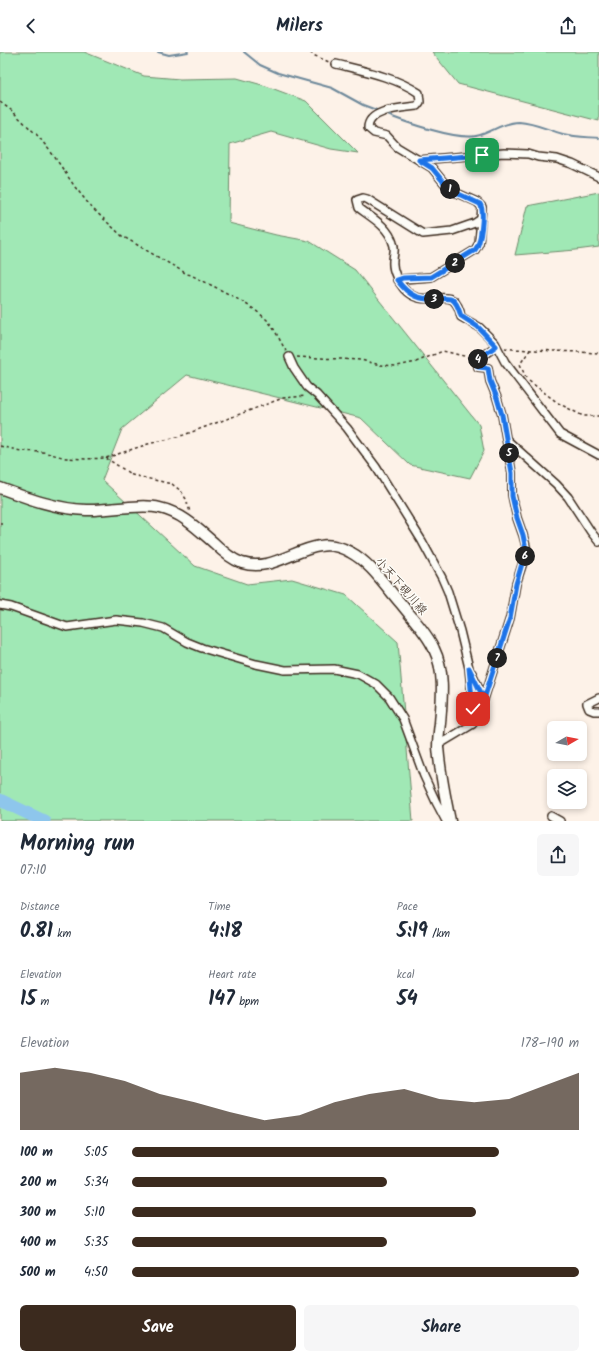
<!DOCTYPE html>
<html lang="en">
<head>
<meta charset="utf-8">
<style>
  :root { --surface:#fff; --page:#f6f6f7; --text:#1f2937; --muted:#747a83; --accent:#3b2a1e }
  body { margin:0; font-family:Kalam,"Klee One",sans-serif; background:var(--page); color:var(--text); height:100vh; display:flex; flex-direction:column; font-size:15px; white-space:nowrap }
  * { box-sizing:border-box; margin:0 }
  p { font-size:13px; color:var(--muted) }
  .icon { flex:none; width:22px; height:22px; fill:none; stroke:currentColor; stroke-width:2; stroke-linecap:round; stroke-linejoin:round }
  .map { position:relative; height:769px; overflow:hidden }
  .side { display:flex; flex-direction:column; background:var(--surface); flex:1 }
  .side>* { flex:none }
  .needle { width:26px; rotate:81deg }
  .buttons { position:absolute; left:547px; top:669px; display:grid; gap:8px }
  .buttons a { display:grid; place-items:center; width:40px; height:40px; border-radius:6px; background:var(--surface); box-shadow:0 2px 6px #0003; font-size:20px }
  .pin { position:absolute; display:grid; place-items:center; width:34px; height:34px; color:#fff; margin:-17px; border-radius:8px; box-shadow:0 2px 6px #0006 }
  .km { position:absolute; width:20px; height:20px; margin:-10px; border-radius:50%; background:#222; color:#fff; font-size:11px; line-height:20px; text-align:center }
  .round { display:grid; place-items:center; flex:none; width:42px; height:42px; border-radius:6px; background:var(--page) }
  .head { display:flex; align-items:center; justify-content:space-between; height:68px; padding:0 20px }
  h1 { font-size:22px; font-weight:600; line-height:30px }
  .figures { display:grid; grid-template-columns:repeat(3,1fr); gap:6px; height:68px; padding:4px 20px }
  .figures div { display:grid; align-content:center }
  .figures b { font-size:20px; font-weight:600 }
  .figures small { font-size:11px; font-weight:400 }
  .figures p { font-size:11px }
  .chart { height:112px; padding:8px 20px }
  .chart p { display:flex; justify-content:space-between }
  .chart svg { width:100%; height:72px; margin-top:4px; fill:var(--accent); opacity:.7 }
  .button { display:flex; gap:8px; margin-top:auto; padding:8px 20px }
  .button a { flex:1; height:46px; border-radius:6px; background:var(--accent); color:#fff; font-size:16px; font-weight:600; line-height:46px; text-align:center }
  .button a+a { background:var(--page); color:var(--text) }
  ul { padding:0 20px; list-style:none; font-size:13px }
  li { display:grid; grid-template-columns:64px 48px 1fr; align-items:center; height:30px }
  li i { height:10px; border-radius:5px; background:var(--accent) }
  header { display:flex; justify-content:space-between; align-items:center; height:52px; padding:0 20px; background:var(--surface); font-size:18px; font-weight:600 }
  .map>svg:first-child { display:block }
  .green { fill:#a0e8b5; stroke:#6e896a }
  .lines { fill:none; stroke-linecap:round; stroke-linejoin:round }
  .stream { stroke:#6d889a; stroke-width:2 }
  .river { stroke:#8ec6ec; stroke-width:13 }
  .minor-casing { stroke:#3b2a1e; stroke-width:10 }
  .secondary-casing { stroke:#3b2a1e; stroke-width:13 }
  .path { stroke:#3b2a1e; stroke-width:1.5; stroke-dasharray:3 3; stroke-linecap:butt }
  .minor { stroke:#fdfcf7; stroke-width:7 }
  .secondary { stroke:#fdfcf7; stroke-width:10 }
  .route-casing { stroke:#fff; stroke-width:8 }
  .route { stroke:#1a73e8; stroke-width:5 }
  .labels { text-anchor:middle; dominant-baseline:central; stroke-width:3; stroke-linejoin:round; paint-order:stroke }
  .street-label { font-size:12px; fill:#3b2a1e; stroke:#fdfcf7 }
</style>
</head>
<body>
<header><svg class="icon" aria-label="back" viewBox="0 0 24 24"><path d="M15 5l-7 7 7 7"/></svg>Milers<svg class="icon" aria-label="share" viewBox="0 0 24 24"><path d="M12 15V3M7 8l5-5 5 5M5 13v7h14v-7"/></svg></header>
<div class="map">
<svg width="599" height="769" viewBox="0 0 599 769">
  <rect width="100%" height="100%" fill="#fdf2e8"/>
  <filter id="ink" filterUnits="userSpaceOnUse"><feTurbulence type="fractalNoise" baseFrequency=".025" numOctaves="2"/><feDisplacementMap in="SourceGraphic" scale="8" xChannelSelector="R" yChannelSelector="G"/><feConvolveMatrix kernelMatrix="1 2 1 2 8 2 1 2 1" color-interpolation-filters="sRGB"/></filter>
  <g filter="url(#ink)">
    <g class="green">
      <path d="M0,0H84L144,24L180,27L237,26L266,34L306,49L358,101L331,97L271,80L230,92L229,171L276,183L309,189L355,218L479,373L484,399L470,426L410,413L361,366L187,323L122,377L102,428L195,514L247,532L292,527L346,543L398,590L413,769H0Z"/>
      <path d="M432,0H599V69L458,32Z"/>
      <path d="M599,140V195L576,198L515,203L527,154Z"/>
    </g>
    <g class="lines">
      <g class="stream">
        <path d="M158,0L169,3L188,0"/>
        <path d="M244,0L260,13L278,21L332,36L363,53L379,59"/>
        <path d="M385,62C404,70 456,88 476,84C491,81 503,70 519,70C535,71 548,78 563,82C575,85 587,85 599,86"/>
      </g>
      <path class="river" d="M0,748L44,769"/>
      <g class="minor-casing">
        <g id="minor">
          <path d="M336,12C364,19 395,25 419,41L420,50L417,54C403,56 368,57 368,76L374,81L387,84L397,95L432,116L450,138L477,150L482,155L479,191L475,198L431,225L403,227L397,228"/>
          <path d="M419,108L504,101L528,102L538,105L557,107L572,112L599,125"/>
          <path d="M481,167L475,171L452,179L423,182L367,147L363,146L357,148L359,156C372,166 388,174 393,191C396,197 393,202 393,209C392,218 398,230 404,237C420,255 441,241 453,248C458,252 460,259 461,265L479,275L495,291L505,310L560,382L599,403"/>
          <path d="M289,305L294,316L307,335L317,343L347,376L376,415L422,489L442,526L448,540L460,579L469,616L473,657V672L438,693"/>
          <path d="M507,388L556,432L568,445L591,480L599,490"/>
          <path d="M0,553L11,555L67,575L116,568L143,571L163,576L187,590L202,596L256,612L285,618L334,617L358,622L376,632L389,645L403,667L424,724L436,750L446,769"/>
          <path d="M472,621L484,647"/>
          <path d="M599,646L587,652L589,657L594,659H599"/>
          <path d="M484,647L510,566L516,532L527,498L523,483L517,466L512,443V421L502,363L497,346L490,329L488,316L478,315L477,308L496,294"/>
          <path d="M551,764L560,769"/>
        </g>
      </g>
      <g class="secondary-casing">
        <path id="secondary" d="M0,436C27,446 56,457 86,458C108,459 139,451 160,456C182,461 198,477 214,491C222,499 231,507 242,511C270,520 293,498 320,494C330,492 341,495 350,500C371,511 386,535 402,553C413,567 427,581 434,597C445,619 442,647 440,671C439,679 438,687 438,695C440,720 445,745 450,769"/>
      </g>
      <g class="path">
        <path d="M310,0L313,3L329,10"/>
        <path d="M0,50L11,58L38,84L54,104L75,135L92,156L122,184L187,222L191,223C214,235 249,250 268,269C275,277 280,289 286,299"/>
        <path d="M505,296L512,297L599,301"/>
        <path d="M297,305L361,308L380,313L397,314L416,310L443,299L472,306"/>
        <path d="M526,326L520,312L530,298"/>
        <path d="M529,329L558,351L583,364H599"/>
        <path d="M0,394L21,399L43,400L66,406L85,407L106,406L148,392L181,384L283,346L306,344"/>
        <path d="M106,406L132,423L172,432L181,439L186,447L190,460"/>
        <path d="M0,471H2"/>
      </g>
      <use href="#minor" class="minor"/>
      <use href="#secondary" class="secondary"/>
    </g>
  </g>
  <g class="lines" filter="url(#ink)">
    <g class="route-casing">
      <path id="route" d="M473,657L469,616L484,647L510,566L516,532L526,498L523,483L517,466L512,444V421L502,363L497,346L490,329L488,316L478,315L477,308L496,294L478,275L461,264C459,259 458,252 453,248C448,245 442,247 437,247C418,248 409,244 397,228L403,226L431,225L475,198C481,192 485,159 480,152L450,138L432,116L419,108L482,103"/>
    </g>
    <use href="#route" class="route"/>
  </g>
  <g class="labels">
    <g class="street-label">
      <text transform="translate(401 534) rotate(49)">小天下硯川線</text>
    </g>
  </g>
</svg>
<div class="buttons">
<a><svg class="needle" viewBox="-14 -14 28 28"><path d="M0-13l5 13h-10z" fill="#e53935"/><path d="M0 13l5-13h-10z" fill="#747a83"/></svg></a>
<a><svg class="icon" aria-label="layers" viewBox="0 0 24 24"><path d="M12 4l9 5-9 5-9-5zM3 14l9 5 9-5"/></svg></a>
</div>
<div class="pin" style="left:482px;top:103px;background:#1e9e55"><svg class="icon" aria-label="arrive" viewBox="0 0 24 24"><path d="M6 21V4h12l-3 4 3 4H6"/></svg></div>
<div class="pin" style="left:473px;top:657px;background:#d93025"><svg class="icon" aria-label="check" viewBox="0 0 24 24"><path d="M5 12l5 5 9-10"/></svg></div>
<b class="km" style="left:450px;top:137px">1</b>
<b class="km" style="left:455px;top:211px">2</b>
<b class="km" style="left:434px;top:247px">3</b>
<b class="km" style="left:478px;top:307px">4</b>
<b class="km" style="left:509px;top:401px">5</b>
<b class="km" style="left:525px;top:504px">6</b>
<b class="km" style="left:497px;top:606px">7</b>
</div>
<section class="side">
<div class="head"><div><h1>Morning run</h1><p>07:10</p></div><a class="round"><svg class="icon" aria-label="share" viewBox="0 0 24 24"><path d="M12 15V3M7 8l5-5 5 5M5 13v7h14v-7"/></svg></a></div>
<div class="figures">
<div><p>Distance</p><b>0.81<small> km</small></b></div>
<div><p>Time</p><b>4:18</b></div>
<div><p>Pace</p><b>5:19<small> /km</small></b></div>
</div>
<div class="figures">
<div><p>Elevation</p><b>15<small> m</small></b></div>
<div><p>Heart rate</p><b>147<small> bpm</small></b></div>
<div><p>kcal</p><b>54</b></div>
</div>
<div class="chart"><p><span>Elevation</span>178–190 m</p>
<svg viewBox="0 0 160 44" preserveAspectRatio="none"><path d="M0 44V9L10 6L20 9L30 14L40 22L50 27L60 33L70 38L80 35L90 27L100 22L110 19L120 25L130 27L140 25L150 17L160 9V44z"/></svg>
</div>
<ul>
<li><b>100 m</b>5:05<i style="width:82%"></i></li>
<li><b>200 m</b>5:34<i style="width:57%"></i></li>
<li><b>300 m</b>5:10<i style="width:77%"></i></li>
<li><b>400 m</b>5:35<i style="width:57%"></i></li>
<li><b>500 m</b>4:50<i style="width:100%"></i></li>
</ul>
<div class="button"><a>Save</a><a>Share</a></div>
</section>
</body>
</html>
